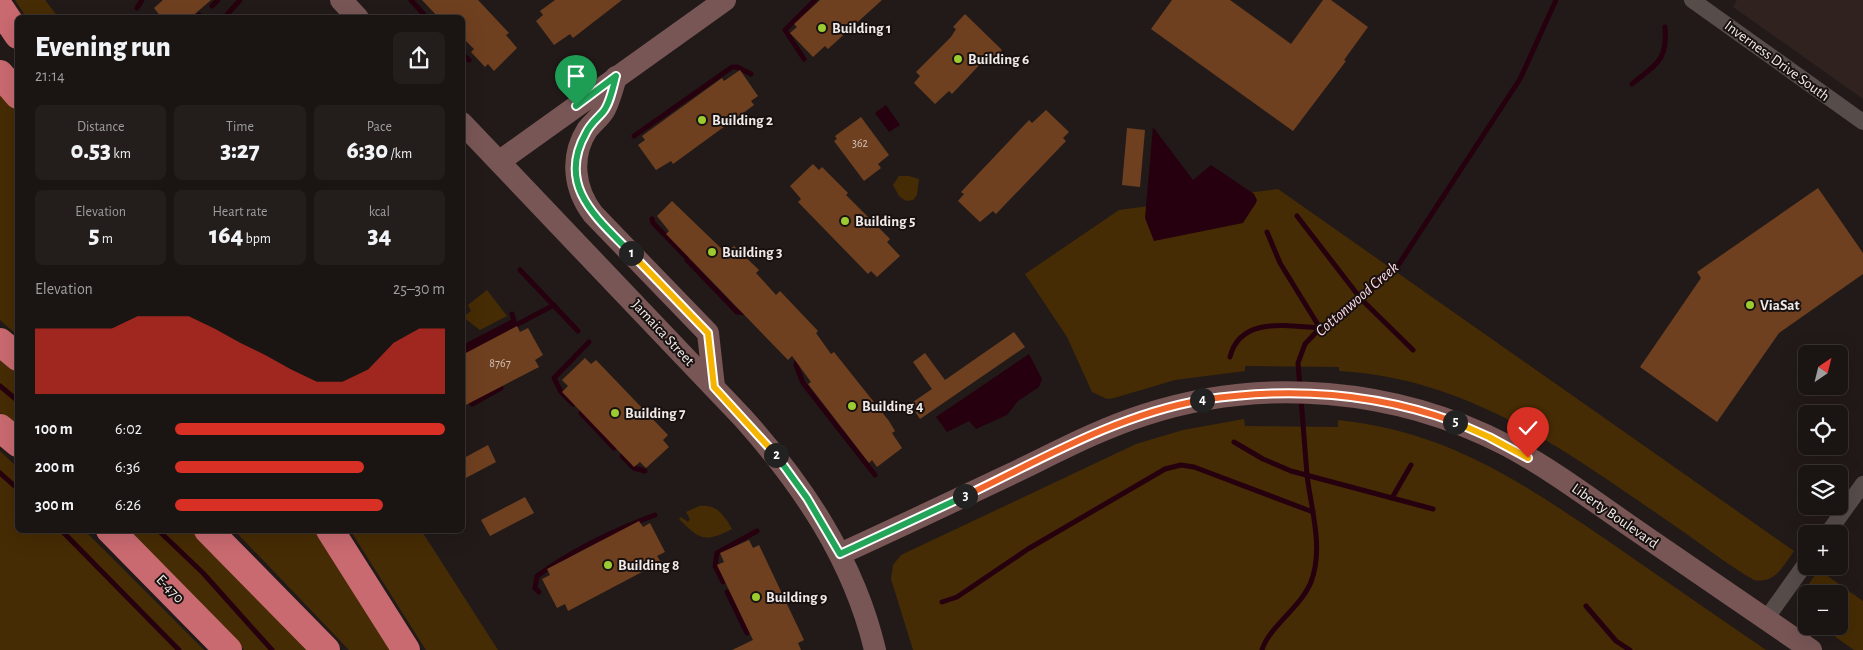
<!DOCTYPE html>
<html lang="en">
<head>
<meta charset="utf-8">
<style>
  :root { --surface:#1a1412; --page:#231d1b; --text:#f1f3f6; --muted:#9f9e9f; --line:#383332; --accent:#d93025 }
  body { margin:0; font-family:"Alegreya Sans",sans-serif; background:var(--page); color:var(--text); height:100vh; display:flex; flex-direction:column; font-size:19px; white-space:nowrap }
  * { box-sizing:border-box; margin:0 }
  p { font-size:16px; color:var(--muted) }
  .icon { flex:none; width:28px; height:28px; fill:none; stroke:currentColor; stroke-width:2; stroke-linecap:round; stroke-linejoin:round }
  .map { position:relative; flex:1; overflow:hidden }
  .sheet { position:absolute; left:15px; top:15px; width:450px; height:518px; display:flex; flex-direction:column; background:var(--surface); border-radius:8px; box-shadow:0 5px 20px #0002,0 0 0 1px var(--line) }
  .sheet>* { flex:none }
  .needle { width:32px; rotate:35deg }
  .fabs { position:absolute; left:1798px; top:345px; display:grid; gap:10px }
  .fabs a { display:grid; place-items:center; width:50px; height:50px; border-radius:8px; background:var(--surface); box-shadow:0 5px 20px #0002,0 0 0 1px var(--line); font-size:25px }
  .pin { position:absolute; display:grid; place-items:center; width:42px; height:42px; color:#fff; margin:-51px -21px; border-radius:50% 50% 50% 0; rotate:-45deg; box-shadow:0 0 5px #0007 }
  .pin .icon { rotate:45deg }
  .km { position:absolute; width:25px; height:25px; margin:-12px; border-radius:50%; background:#222; color:#fff; font-size:14px; line-height:25px; text-align:center }
  .round { display:grid; place-items:center; flex:none; width:52px; height:52px; border-radius:8px; background:var(--page) }
  .head { display:flex; align-items:center; justify-content:space-between; height:85px; padding:0 20px }
  h1 { font-size:28px; font-weight:800; line-height:38px }
  .figures { display:grid; grid-template-columns:repeat(3,1fr); gap:8px; height:85px; padding:5px 20px }
  .figures div { display:grid; align-content:center; border-radius:8px; background:var(--page); text-align:center }
  .figures b { font-size:25px; font-weight:800 }
  .figures small { font-size:14px; font-weight:400 }
  .figures p { font-size:14px }
  .chart { height:140px; padding:10px 20px }
  .chart p { display:flex; justify-content:space-between }
  .chart svg { width:100%; height:90px; margin-top:5px; fill:var(--accent); opacity:.7 }
  ul { padding:0 20px; list-style:none; font-size:16px }
  li { display:grid; grid-template-columns:80px 60px 1fr; align-items:center; height:38px }
  li i { height:12px; border-radius:6px; background:var(--accent) }
  .map>svg:first-child { display:block }
  .built { fill:#30221e }
  .green { fill:#462c04 }
  .water { fill:#26000e }
  .lines { fill:none; stroke-linecap:round; stroke-linejoin:round }
  .stream { stroke:#26000e; stroke-width:5 }
  .building { fill:#6f4020 }
  .street { stroke:#564d4b; stroke-width:16 }
  .secondary { stroke:#785656; stroke-width:22 }
  .highway { stroke:#c96a70; stroke-width:28 }
  .split-1-casing { stroke:#fff; stroke-width:10 }
  .split-2-casing { stroke:#fff; stroke-width:10 }
  .split-3-casing { stroke:#fff; stroke-width:10 }
  .split-4-casing { stroke:#fff; stroke-width:10 }
  .split-5-casing { stroke:#fff; stroke-width:10 }
  .split-6-casing { stroke:#fff; stroke-width:10 }
  .split-1 { stroke:#22a559; stroke-width:6 }
  .split-2 { stroke:#f5b400; stroke-width:6 }
  .split-3 { stroke:#22a559; stroke-width:6 }
  .split-4 { stroke:#f0652b; stroke-width:6 }
  .split-5 { stroke:#f0652b; stroke-width:6 }
  .split-6 { stroke:#f5b400; stroke-width:6 }
  .poi-dot { fill:#9cca31; stroke:#181110; stroke-width:2 }
  .labels { text-anchor:middle; dominant-baseline:central; stroke-width:4; stroke-linejoin:round; paint-order:stroke }
  .number-label { font-size:12px; fill:#d0c0b7 }
  .poi-label { font-size:15px; font-weight:bold; fill:#f0ebe9; stroke:#181110; text-anchor:start }
  .street-label { font-size:15px; fill:#f0ebe9; stroke:#181110 }
  .water-label { font-size:16px; font-style:italic; fill:#fed8e3; stroke:#181110 }
</style>
</head>
<body>
<div class="map">
<svg width="1863" height="650" viewBox="0 0 1863 650">
  <rect width="100%" height="100%" fill="#221a18"/>
  <path class="built" d="M1737,0H1863V99L1733,7Z"/>
  <g class="green">
    <path d="M15,0H45L58,17H26Z"/>
    <path d="M0,89L17,110V335L0,320Z"/>
    <path d="M899,176H909L919,179L917,195L913,200L906,201L899,196L893,185Z"/>
    <path d="M1278,189L1794,551C1783,566 1775,584 1754,580C1731,567 1709,550 1688,535C1580,461 1475,378 1339,371V367L1245,366V371L1175,380L1114,398L1107,399L1092,392L1067,337L1025,274L1119,210Z"/>
    <path d="M487,290L507,316L480,330L463,317L471,311L468,305Z"/>
    <path d="M0,359L17,374V429L0,413Z"/>
    <path d="M1244,419L1245,426L1338,427V420C1451,432 1524,484 1614,545C1664,580 1715,615 1766,650H913L891,579L893,565L901,555L1136,444L1183,430Z"/>
    <path d="M0,451L17,467L18,530H84L204,650H0Z"/>
    <path d="M699,506C717,504 724,515 732,529C705,543 700,540 679,519L681,517L688,522L690,519L686,512Z"/>
    <path d="M125,530H191L309,650H244Z"/>
    <path d="M234,530H314L390,650H349Z"/>
    <path d="M350,530H421L498,650H426Z"/>
    <path d="M1819,570L1863,601V650H1854L1820,626H1839V594H1806V615C1796,597 1809,584 1819,570Z"/>
  </g>
  <g class="water">
    <path d="M886,105L900,125L889,132L875,113Z"/>
    <path d="M1153,127L1193,180L1211,165L1254,194L1257,200L1256,203L1243,223L1154,241L1145,218Z"/>
    <path d="M1029,354L1042,379L1039,387L1018,401L1007,415L976,429L969,421L947,432L936,417Z"/>
  </g>
  <g class="lines">
    <g class="stream">
      <path d="M411,0L427,18"/>
      <path d="M212,6L218,0"/>
      <path d="M137,8L142,0"/>
      <path d="M195,18L199,15"/>
      <path d="M224,18L240,0"/>
      <path d="M462,54L469,60"/>
      <path d="M804,59L785,30L815,0"/>
      <path d="M1632,84C1656,64 1668,61 1665,27"/>
      <path d="M634,136L732,67H737L751,74"/>
      <path d="M1297,216L1361,299L1413,350"/>
      <path d="M652,219L653,223L686,257"/>
      <path d="M1267,232L1280,263L1320,328"/>
      <path d="M687,260L737,312L748,313"/>
      <path d="M520,270L578,331"/>
      <path d="M472,343L514,321L512,314"/>
      <path d="M462,348L470,344"/>
      <path d="M463,353L554,305"/>
      <path d="M798,357L796,365L803,383L875,475"/>
      <path d="M1230,357C1240,316 1288,326 1320,328"/>
      <path d="M0,386L18,401"/>
      <path d="M1300,388L1298,363L1305,344L1320,328L1361,299L1399,264L1520,79L1556,0"/>
      <path d="M472,404L501,388"/>
      <path d="M573,404L561,392L554,378L589,342"/>
      <path d="M581,413L614,448"/>
      <path d="M1234,442L1263,459L1291,471L1433,509"/>
      <path d="M622,456L634,468L645,471"/>
      <path d="M0,473L18,489"/>
      <path d="M1392,498L1411,465"/>
      <path d="M61,530L179,650"/>
      <path d="M158,530L203,573L272,650"/>
      <path d="M723,582L715,566L717,553L757,531"/>
      <path d="M539,592L535,588L537,576C573,550 614,530 655,515"/>
      <path d="M727,592L747,633"/>
      <path d="M942,602L957,597L1028,549L1165,469L1181,465L1194,467L1313,512"/>
      <path d="M1586,606L1616,641L1630,650"/>
      <path d="M1262,650C1268,628 1301,607 1311,582C1324,548 1311,509 1307,475C1305,450 1303,424 1301,398"/>
    </g>
  </g>
  <g class="building">
    <path d="M163,0H211L190,18H162L154,8Z"/>
    <path d="M422,0H478L509,33L506,35L517,48L494,71L488,64L485,67L471,52L474,49L462,37V18H439Z"/>
    <path d="M555,0H622L573,38L570,34L554,45L536,21L543,15L540,11Z"/>
    <path d="M820,0H882L828,49L825,46L813,57L790,33L797,27L794,24Z"/>
    <path d="M1172,0H1230L1291,44L1323,0H1331L1368,27L1344,60L1346,61L1293,131L1151,29Z"/>
    <path d="M965,14L1002,50L990,63L986,58L952,94L949,91L935,104L914,83L920,76L916,72L951,37L956,29L953,27Z"/>
    <path d="M740,70L758,96L751,101L754,105L673,164L671,161L656,170L638,145L645,140L642,136L722,78L724,81Z"/>
    <path d="M1046,110L1069,132L1063,138L1066,141L996,214L993,211L980,222L958,201L964,194L961,192L1029,120L1032,123Z"/>
    <path d="M861,117L889,155L878,164L881,168L864,181L834,141L837,139L835,136Z"/>
    <path d="M1127,128L1145,130L1140,187L1122,185Z"/>
    <path d="M813,164L819,170L822,167L848,193L846,195L890,239L887,242L900,256L877,277L871,271L868,274L798,202L801,199L790,186Z"/>
    <path d="M1818,188L1863,253V274L1779,333L1717,422L1640,367L1701,278L1697,272Z"/>
    <path d="M672,201L726,253L734,246L759,270L756,273L776,295L780,291L818,331L816,333L831,354L834,352L889,421L895,431L892,433L902,448L877,467L872,460L869,463L808,384L811,382L792,356L788,360L666,234L669,231L657,216Z"/>
    <path d="M517,326L520,332L528,328L543,355L535,360L539,367L462,407V355Z"/>
    <path d="M1014,332L1025,347L920,419L910,404L932,389L913,362L925,353L945,380Z"/>
    <path d="M585,358L591,364L596,360L668,435L663,440L669,447L646,468L640,462L634,467L562,392L568,386L562,380Z"/>
    <path d="M488,445L496,462L462,480V459Z"/>
    <path d="M525,497L534,513L490,536L481,520Z"/>
    <path d="M639,521L643,527L650,523L665,552L657,556L661,562L568,611L565,604L557,608L542,579L550,575L547,569Z"/>
    <path d="M749,540L753,548L759,545L804,640L798,643L801,650H732L753,640L717,565L724,562L720,553Z"/>
  </g>
  <g class="lines">
    <g class="street">
      <path d="M1692,0L1863,122"/>
      <path d="M1827,534L1863,484"/>
      <path d="M1766,619L1806,563"/>
    </g>
    <g class="secondary">
      <path d="M341,0L358,18"/>
      <path d="M616,77C613,87 610,99 605,109C601,117 592,123 587,130C570,157 574,189 593,214L708,333L714,387"/>
      <path d="M462,123L743,418C803,485 854,561 875,650"/>
      <path d="M500,161L725,0"/>
      <path d="M840,554C897,528 954,501 1011,474C1055,453 1097,430 1144,415C1262,376 1396,388 1506,445C1555,471 1600,506 1646,537C1701,575 1756,612 1811,650"/>
    </g>
    <g class="highway">
      <path d="M0,8L18,35"/>
      <path d="M0,74L18,95"/>
      <path d="M0,342L18,357"/>
      <path d="M0,428L18,443"/>
      <path d="M110,530L228,650"/>
      <path d="M208,530L326,650"/>
      <path d="M330,530L406,650"/>
    </g>
  </g>
  <g class="lines">
    <g class="split-1-casing">
      <path id="split-1" d="M576,106L616,76C613,87 610,104 603,112C597,119 590,124 586,133C556,186 597,218 631,253"/>
    </g>
    <g class="split-2-casing">
      <path id="split-2" d="M631,253L708,333L714,387L776,455"/>
    </g>
    <g class="split-3-casing">
      <path id="split-3" d="M776,455L807,498L840,554L965,496"/>
    </g>
    <g class="split-4-casing">
      <path id="split-4" d="M965,496C1042,459 1117,415 1202,400"/>
    </g>
    <g class="split-5-casing">
      <path id="split-5" d="M1202,400C1288,387 1373,392 1455,422"/>
    </g>
    <g class="split-6-casing">
      <path id="split-6" d="M1455,422L1489,437L1528,458"/>
    </g>
    <use href="#split-1" class="split-1"/>
    <use href="#split-2" class="split-2"/>
    <use href="#split-3" class="split-3"/>
    <use href="#split-4" class="split-4"/>
    <use href="#split-5" class="split-5"/>
    <use href="#split-6" class="split-6"/>
  </g>
  <g class="poi-dot">
    <circle cx="822" cy="28" r="5"/>
    <circle cx="958" cy="59" r="5"/>
    <circle cx="702" cy="120" r="5"/>
    <circle cx="845" cy="221" r="5"/>
    <circle cx="712" cy="252" r="5"/>
    <circle cx="1750" cy="305" r="5"/>
    <circle cx="852" cy="406" r="5"/>
    <circle cx="615" cy="413" r="5"/>
    <circle cx="608" cy="565" r="5"/>
    <circle cx="756" cy="597" r="5"/>
  </g>
  <g class="labels">
    <g class="number-label">
      <text x="860" y="143">362</text>
      <text x="500" y="363">8767</text>
    </g>
    <g class="poi-label">
      <text x="832" y="28">Building 1</text>
      <text x="968" y="59">Building 6</text>
      <text x="712" y="120">Building 2</text>
      <text x="855" y="221">Building 5</text>
      <text x="722" y="252">Building 3</text>
      <text x="1760" y="305">ViaSat</text>
      <text x="862" y="406">Building 4</text>
      <text x="625" y="413">Building 7</text>
      <text x="618" y="565">Building 8</text>
      <text x="766" y="597">Building 9</text>
    </g>
    <g class="street-label">
      <text transform="translate(1777 61) rotate(36)">Inverness Drive South</text>
      <text transform="translate(663 333) rotate(47)">Jamaica Street</text>
      <text transform="translate(1615 516) rotate(35)">Liberty Boulevard</text>
      <text transform="translate(170 589) rotate(46)">E-470</text>
    </g>
    <g class="water-label">
      <text transform="translate(1357 299) rotate(-41)">Cottonwood Creek</text>
    </g>
  </g>
</svg>
<div class="fabs">
<a><svg class="needle" viewBox="-14 -14 28 28"><path d="M0-13l5 13h-10z" fill="#e53935"/><path d="M0 13l5-13h-10z" fill="#9f9e9f"/></svg></a>
<a><svg class="icon" aria-label="locate" viewBox="0 0 24 24"><circle cx="12" cy="12" r="6"/><path d="M12 2v4M12 18v4M2 12h4M18 12h4"/></svg></a>
<a><svg class="icon" aria-label="layers" viewBox="0 0 24 24"><path d="M12 4l9 5-9 5-9-5zM3 14l9 5 9-5"/></svg></a>
<a>+</a>
<a>−</a>
</div>
<div class="pin" style="left:576px;top:106px;background:#1e9e55"><svg class="icon" aria-label="arrive" viewBox="0 0 24 24"><path d="M6 21V4h12l-3 4 3 4H6"/></svg></div>
<div class="pin" style="left:1528px;top:458px;background:#d93025"><svg class="icon" aria-label="check" viewBox="0 0 24 24"><path d="M5 12l5 5 9-10"/></svg></div>
<b class="km" style="left:631px;top:253px">1</b>
<b class="km" style="left:776px;top:455px">2</b>
<b class="km" style="left:965px;top:496px">3</b>
<b class="km" style="left:1202px;top:400px">4</b>
<b class="km" style="left:1455px;top:422px">5</b>
<section class="sheet">
<div class="head"><div><h1>Evening run</h1><p>21:14</p></div><a class="round"><svg class="icon" aria-label="share" viewBox="0 0 24 24"><path d="M12 15V3M7 8l5-5 5 5M5 13v7h14v-7"/></svg></a></div>
<div class="figures">
<div><p>Distance</p><b>0.53<small> km</small></b></div>
<div><p>Time</p><b>3:27</b></div>
<div><p>Pace</p><b>6:30<small> /km</small></b></div>
</div>
<div class="figures">
<div><p>Elevation</p><b>5<small> m</small></b></div>
<div><p>Heart rate</p><b>164<small> bpm</small></b></div>
<div><p>kcal</p><b>34</b></div>
</div>
<div class="chart"><p><span>Elevation</span>25–30 m</p>
<svg viewBox="0 0 160 44" preserveAspectRatio="none"><path d="M0 44V12L10 12L20 12L30 12L40 6L50 6L60 6L70 12L80 19L90 25L100 32L110 38L120 38L130 32L140 19L150 12L160 12V44z"/></svg>
</div>
<ul>
<li><b>100 m</b>6:02<i style="width:100%"></i></li>
<li><b>200 m</b>6:36<i style="width:70%"></i></li>
<li><b>300 m</b>6:26<i style="width:77%"></i></li>
</ul>
</section>
</div>
</body>
</html>
